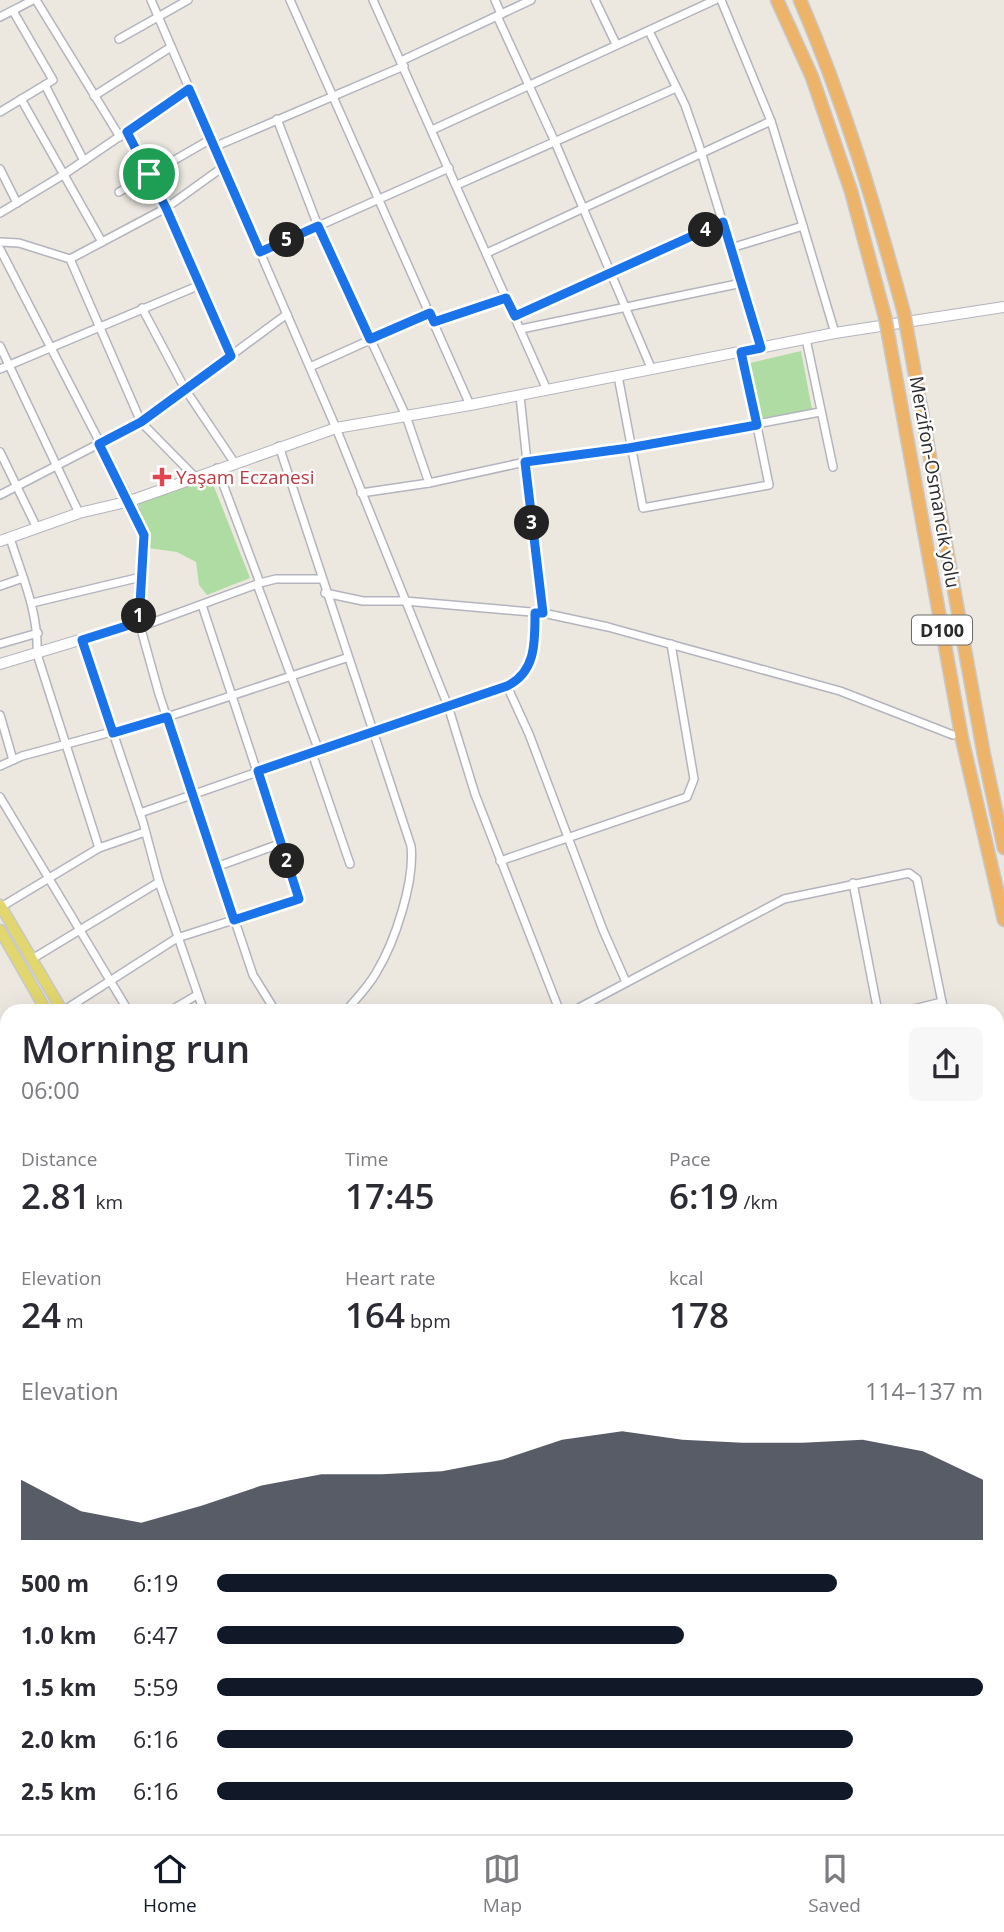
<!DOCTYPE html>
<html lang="en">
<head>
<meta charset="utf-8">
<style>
  :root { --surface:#fff; --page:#f7f7f7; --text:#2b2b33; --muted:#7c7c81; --line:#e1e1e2; --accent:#111827 }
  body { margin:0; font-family:"Open Sans",sans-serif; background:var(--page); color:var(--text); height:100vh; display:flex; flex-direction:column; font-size:26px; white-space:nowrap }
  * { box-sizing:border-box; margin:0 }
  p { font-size:23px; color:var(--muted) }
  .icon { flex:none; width:38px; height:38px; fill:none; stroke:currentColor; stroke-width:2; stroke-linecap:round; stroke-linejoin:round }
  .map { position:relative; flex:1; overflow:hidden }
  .side { position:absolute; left:0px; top:1004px; width:1004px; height:830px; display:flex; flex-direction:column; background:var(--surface); border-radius:21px 21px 0 0; box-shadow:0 7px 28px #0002 }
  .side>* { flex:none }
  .pin { position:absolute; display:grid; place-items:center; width:60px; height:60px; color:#fff; margin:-30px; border:4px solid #fff; border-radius:50%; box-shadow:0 2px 7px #0007 }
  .km { position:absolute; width:35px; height:35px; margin:-18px; border-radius:50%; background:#222; color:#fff; font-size:19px; line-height:35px; text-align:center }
  .round { display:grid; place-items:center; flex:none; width:74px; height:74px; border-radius:10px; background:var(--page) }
  .head { display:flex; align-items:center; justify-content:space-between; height:119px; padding:0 21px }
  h1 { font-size:38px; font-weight:600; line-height:52px }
  .figures { display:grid; grid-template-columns:repeat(3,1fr); gap:10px; height:119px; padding:7px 21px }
  .figures div { display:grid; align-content:center }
  .figures b { font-size:35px; font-weight:600 }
  .figures small { font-size:19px; font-weight:400 }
  .figures p { font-size:19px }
  .chart { height:196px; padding:14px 21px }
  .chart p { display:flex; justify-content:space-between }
  .chart svg { width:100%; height:126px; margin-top:7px; fill:var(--accent); opacity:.7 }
  ul { padding:0 21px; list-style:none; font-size:23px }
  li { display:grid; grid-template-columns:112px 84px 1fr; align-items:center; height:52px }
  li i { height:18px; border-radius:9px; background:var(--accent) }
  .tab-bar { display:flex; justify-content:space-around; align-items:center; height:98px; border-top:2px solid var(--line); background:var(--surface); font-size:19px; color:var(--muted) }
  .tab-bar a { display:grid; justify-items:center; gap:4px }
  .tab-bar .current { color:var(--accent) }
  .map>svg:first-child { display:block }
  .green { fill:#aedca2 }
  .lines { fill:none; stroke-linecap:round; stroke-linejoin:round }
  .street-casing { stroke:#b3b4be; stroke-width:10 }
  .secondary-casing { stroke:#b3b4be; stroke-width:12 }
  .primary-casing { stroke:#c8c8c8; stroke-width:13 }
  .highway-casing { stroke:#c8c8c8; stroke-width:15 }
  .street { stroke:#fff; stroke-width:7 }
  .secondary { stroke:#fff; stroke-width:10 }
  .primary { stroke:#e2d66e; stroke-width:10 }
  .highway { stroke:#edb469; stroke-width:12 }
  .highway-bridge-casing { stroke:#c8c8c8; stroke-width:15; stroke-linecap:butt }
  .highway-bridge { stroke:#edb469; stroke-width:12 }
  .route-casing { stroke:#fff; stroke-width:14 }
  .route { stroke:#1a73e8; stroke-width:9 }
  .health-dot { fill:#e0444e; stroke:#fff; stroke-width:2.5 }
  .labels { text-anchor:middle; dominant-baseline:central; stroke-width:5; stroke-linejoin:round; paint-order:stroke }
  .shield { fill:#fff; stroke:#6b6b6b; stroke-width:2 }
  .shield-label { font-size:18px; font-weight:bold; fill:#2c2c2c }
  .health-label { font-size:19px; fill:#be3a42; stroke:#fff; text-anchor:start }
  .street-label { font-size:19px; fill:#2c2c2c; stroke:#fff }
</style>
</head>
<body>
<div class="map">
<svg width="1004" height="1834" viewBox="0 0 1004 1834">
  <rect width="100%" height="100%" fill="#ece8e0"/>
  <g class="green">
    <path d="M801,351L812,409L760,419L750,363Z"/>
    <path d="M209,474L250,578L207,595L199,585L196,562L177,552L148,548L138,501Z"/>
  </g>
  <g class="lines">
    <g class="street-casing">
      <g id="street">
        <path d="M36,0L120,137"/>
        <path d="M151,0L336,428L448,706L475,794L560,1012"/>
        <path d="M290,0L470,405"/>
        <path d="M373,0L547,390"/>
        <path d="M495,0L501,14"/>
        <path d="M595,0L616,44"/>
        <path d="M721,0L771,121L803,226"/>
        <path d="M497,16L555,142L652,370"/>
        <path d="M0,17L33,0"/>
        <path d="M649,31L685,105L699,145L761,348"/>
        <path d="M119,39L188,0"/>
        <path d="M401,61L531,0"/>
        <path d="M45,85L84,161"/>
        <path d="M94,96L171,47"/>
        <path d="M21,99L102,242"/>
        <path d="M0,112L53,80L13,11"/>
        <path d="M277,119L318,226L406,416L429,483"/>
        <path d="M432,130L715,0"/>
        <path d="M127,132L166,208L231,356"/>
        <path d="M214,147L404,66"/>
        <path d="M0,169L17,203"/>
        <path d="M457,185L676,88"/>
        <path d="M119,192L211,139"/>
        <path d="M0,213L63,175L189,89"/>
        <path d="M0,242L19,243L70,259L166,208L223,167"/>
        <path d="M731,248L803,226L835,333"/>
        <path d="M0,249L130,501"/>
        <path d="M260,252L449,168"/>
        <path d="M487,253L771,121"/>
        <path d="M70,259L141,422L194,476"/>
        <path d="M142,308L185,389L234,462"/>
        <path d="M515,316L723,222"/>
        <path d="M434,322L506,297"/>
        <path d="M521,329L742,283"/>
        <path d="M806,339L833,467"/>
        <path d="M0,346L79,513"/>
        <path d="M310,367L430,313"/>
        <path d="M0,369L200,285"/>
        <path d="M618,376L643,508L769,485L742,352"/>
        <path d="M520,396L543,613"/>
        <path d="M279,446L411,846C415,881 395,942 376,973C368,987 356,999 345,1012"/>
        <path d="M0,452L37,528"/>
        <path d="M217,468L260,583"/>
        <path d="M361,493L429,483L525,462L630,448L820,412"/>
        <path d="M0,495L141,422L287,314"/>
        <path d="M10,538C22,576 39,613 37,654L99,848"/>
        <path d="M257,584L319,751"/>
        <path d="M0,586L23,578"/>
        <path d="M325,593L363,601H405L543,613L608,627L840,691L953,735"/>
        <path d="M32,603L141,577"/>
        <path d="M139,622L159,694L253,975L276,1012"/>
        <path d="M140,627L260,583L276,579H320"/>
        <path d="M82,640L143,822L159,882L204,1012"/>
        <path d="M0,644L38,633"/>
        <path d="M507,686L529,734L603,930L626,982"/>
        <path d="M0,715L13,760"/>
        <path d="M312,753L350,864"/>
        <path d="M0,766L22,756L167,717L346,658"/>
        <path d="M0,797L129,1012"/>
        <path d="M140,813L515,682C537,665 535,638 535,613"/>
        <path d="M500,861L687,797L694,779L671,644"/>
        <path d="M216,867L282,843"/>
        <path d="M853,883L878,1012"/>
        <path d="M1,907L99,848L145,832"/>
        <path d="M32,959L159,882"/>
        <path d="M63,1011L177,938L299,899L202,605"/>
        <path d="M168,1012L197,995"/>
        <path d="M571,1012L784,899L909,873L917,879L944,1012"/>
        <path d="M901,1012L942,1002"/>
        <path d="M0,1137L7,1133"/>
        <path d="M0,1232L7,1228"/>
        <path d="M0,1391L7,1387"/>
        <path d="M0,1477L7,1472"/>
        <path d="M0,1607L7,1617"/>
        <path d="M998,1665L1004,1661"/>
        <path d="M0,1699L7,1694"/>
        <path d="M0,1735L7,1745"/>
        <path d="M998,1826L1004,1833"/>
        <path d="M63,1827L67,1834"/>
        <path d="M147,1827L150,1834"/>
        <path d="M416,1827L421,1834"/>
        <path d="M501,1827L507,1834"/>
        <path d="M624,1827L633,1834"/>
        <path d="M12,1834L25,1827"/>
        <path d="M118,1834L129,1827"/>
      </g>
    </g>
    <g class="secondary-casing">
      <g id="secondary">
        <path d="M0,541L79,513L130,501L336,428L470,405L835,333L1004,307"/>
        <path d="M0,664L139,622L144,535L130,501"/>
        <path d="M0,1216L7,1224"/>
        <path d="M0,1306L7,1318"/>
        <path d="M0,1332L7,1343"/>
        <path d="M998,1798L1004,1794"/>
        <path d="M329,1827L334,1834"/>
        <path d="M297,1834L312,1827"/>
        <path d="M938,1834L949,1827"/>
      </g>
    </g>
    <g class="primary-casing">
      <g id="primary">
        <path d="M0,905L63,1012"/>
        <path d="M0,930L47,1012"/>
        <path d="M753,1827L763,1834"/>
        <path d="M773,1827L783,1834"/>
      </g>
    </g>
    <g class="highway-casing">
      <g id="highway">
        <path d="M777,0L812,77L851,191L885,317"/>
        <path d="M800,0C844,102 875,206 904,313"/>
        <path d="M907,330L984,755L1004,848"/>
        <path d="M889,339L962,739L1004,920"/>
      </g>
    </g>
    <use href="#street" class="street"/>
    <use href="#secondary" class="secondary"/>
    <use href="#primary" class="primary"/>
    <use href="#highway" class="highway"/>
    <g class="highway-bridge-casing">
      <g id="highway-bridge">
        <path d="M904,313L907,330"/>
        <path d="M885,317L889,339"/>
      </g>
    </g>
    <use href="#highway-bridge" class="highway-bridge"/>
  </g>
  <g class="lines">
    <g class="route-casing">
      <path id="route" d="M189,89L260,252L318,226L370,339L430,313L434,322L506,298L515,316L723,222L761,348L741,352L757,425L629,448L525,462L543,613H535C535,642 536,672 507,686L258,771L299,899L234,920L167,717L113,733L82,640L139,622L144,535L99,444L141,422L231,356L166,208L127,132Z"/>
    </g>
    <use href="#route" class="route"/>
  </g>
  <path class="health-dot" d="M158.5 466.5h7v7h7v7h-7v7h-7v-7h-7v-7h7z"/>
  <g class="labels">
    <rect class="shield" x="912" y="615.5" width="60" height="29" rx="5"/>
    <g class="shield-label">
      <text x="942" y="630">D100</text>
    </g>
    <g class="health-label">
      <text x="176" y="477">Yaşam Eczanesi</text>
    </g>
    <g class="street-label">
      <text transform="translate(935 482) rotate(80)">Merzifon-Osmancık yolu</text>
    </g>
  </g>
</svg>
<div class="pin" style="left:149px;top:174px;background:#1e9e55"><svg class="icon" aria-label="arrive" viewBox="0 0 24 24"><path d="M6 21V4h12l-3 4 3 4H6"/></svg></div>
<b class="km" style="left:139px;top:616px">1</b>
<b class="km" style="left:287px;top:861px">2</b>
<b class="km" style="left:532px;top:523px">3</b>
<b class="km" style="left:706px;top:230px">4</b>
<b class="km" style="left:287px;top:240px">5</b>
<section class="side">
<div class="head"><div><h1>Morning run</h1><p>06:00</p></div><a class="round"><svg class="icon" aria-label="share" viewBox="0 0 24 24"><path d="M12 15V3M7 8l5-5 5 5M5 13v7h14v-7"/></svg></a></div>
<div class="figures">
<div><p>Distance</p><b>2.81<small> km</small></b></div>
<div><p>Time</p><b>17:45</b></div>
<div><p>Pace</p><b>6:19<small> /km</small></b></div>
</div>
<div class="figures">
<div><p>Elevation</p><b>24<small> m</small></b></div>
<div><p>Heart rate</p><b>164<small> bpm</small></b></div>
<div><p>kcal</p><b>178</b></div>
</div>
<div class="chart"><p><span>Elevation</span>114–137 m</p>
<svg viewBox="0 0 160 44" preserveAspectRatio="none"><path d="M0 44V23L10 34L20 38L30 32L40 25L50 21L60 21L70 20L80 16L90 9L100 6L110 9L120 10L130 10L140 9L150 13L160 23V44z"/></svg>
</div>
<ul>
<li><b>500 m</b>6:19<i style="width:81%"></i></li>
<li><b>1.0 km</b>6:47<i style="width:61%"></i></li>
<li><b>1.5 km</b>5:59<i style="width:100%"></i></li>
<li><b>2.0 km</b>6:16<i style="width:83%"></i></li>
<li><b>2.5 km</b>6:16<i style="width:83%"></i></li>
</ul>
</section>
</div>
<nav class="tab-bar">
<a class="current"><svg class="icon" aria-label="home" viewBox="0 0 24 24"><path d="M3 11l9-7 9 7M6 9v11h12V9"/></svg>Home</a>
<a><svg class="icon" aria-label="map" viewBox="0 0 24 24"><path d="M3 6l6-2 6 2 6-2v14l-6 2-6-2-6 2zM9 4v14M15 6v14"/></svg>Map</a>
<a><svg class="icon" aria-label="saved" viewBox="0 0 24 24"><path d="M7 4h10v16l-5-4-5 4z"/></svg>Saved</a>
</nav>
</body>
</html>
